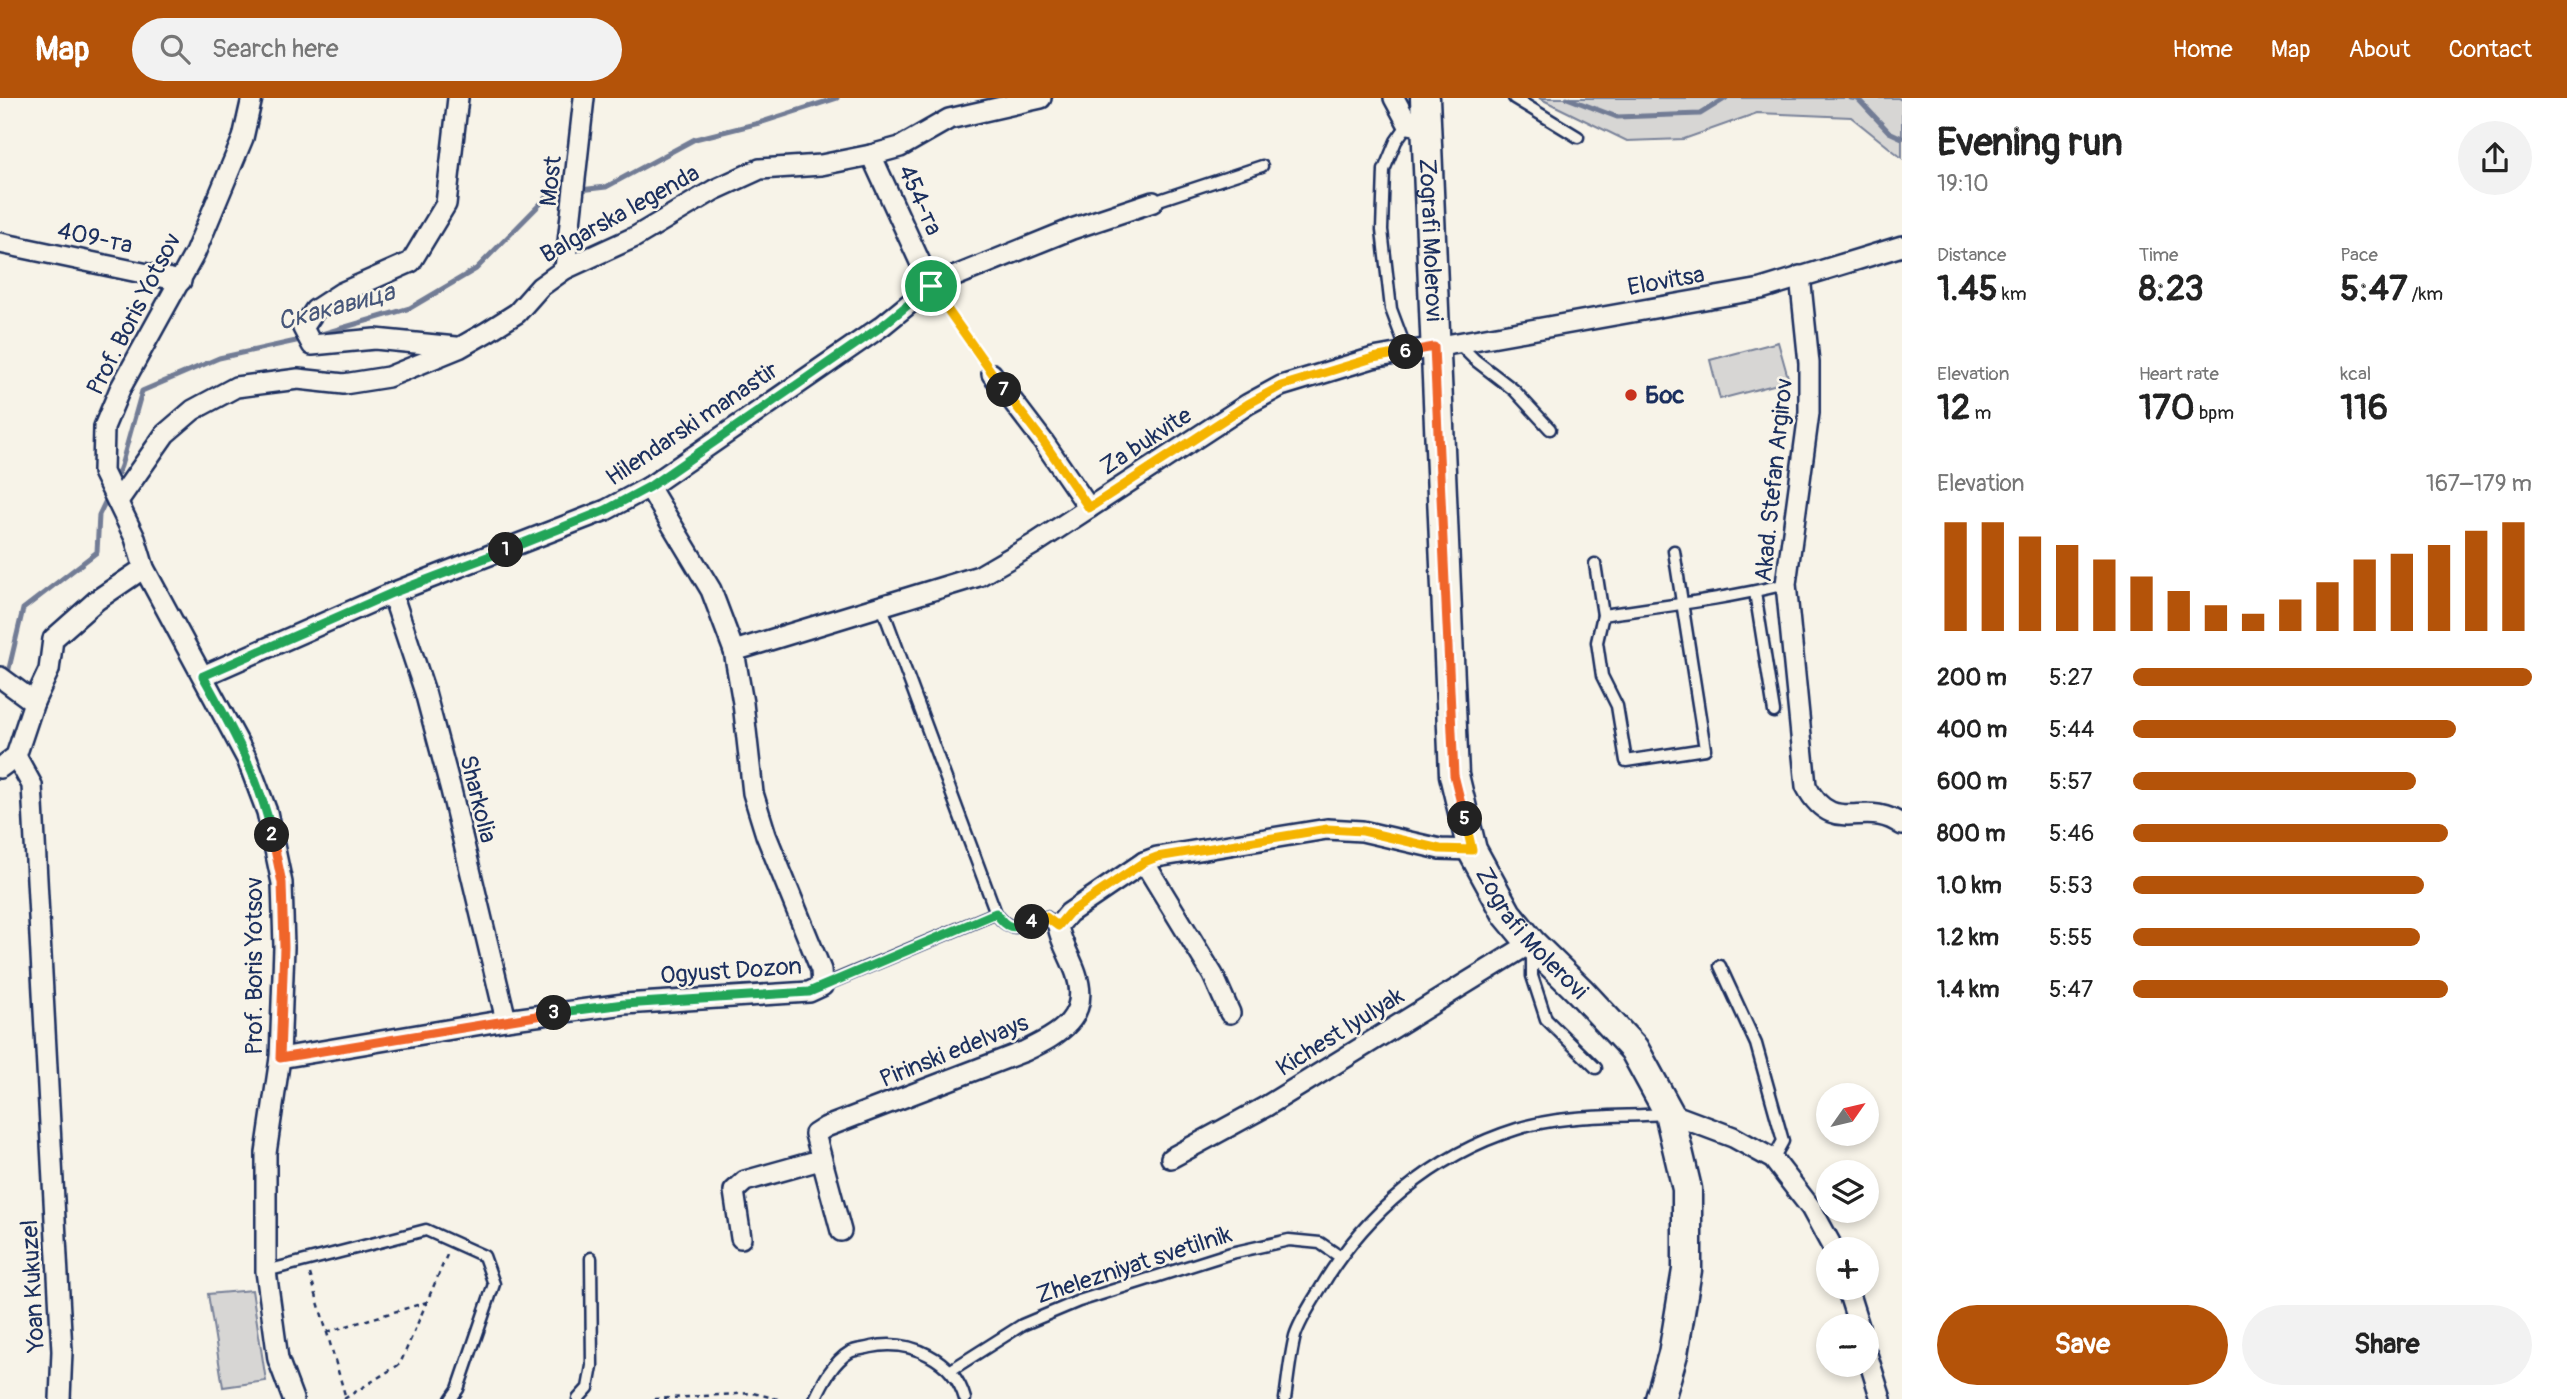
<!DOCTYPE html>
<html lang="en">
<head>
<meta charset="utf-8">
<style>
  :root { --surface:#fff; --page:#f2f2f2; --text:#222; --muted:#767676; --accent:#b45309 }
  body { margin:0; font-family:Pangolin,sans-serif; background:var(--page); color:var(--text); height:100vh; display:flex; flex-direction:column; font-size:26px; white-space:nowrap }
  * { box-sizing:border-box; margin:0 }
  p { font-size:23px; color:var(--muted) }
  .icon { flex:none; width:38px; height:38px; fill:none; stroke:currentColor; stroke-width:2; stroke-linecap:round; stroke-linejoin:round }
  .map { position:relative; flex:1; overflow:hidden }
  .side { display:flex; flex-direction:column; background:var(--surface); width:665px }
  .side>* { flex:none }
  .needle { width:46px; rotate:56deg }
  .buttons { position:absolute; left:1816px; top:985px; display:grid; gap:14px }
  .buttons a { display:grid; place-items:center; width:63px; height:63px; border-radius:50%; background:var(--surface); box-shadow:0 4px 10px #0003; font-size:35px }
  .pin { position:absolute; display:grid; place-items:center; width:60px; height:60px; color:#fff; margin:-30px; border:4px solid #fff; border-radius:50%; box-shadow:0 2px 7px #0007 }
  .km { position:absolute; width:35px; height:35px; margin:-18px; border-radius:50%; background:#222; color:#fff; font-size:19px; line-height:35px; text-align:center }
  .round { display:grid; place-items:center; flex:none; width:74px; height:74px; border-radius:37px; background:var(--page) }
  .head { display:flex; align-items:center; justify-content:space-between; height:119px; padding:0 35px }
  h1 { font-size:38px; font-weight:700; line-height:52px }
  .figures { display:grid; grid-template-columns:repeat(3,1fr); gap:10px; height:119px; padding:7px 35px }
  .figures div { display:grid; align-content:center }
  .figures b { font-size:35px; font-weight:700 }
  .figures small { font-size:19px; font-weight:400 }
  .figures p { font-size:19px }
  .chart { height:196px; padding:14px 35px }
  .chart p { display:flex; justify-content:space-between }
  .chart svg { width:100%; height:126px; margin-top:7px; stroke:var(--accent); stroke-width:6 }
  .action { display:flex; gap:14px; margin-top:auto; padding:14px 35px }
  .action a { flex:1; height:80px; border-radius:42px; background:var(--accent); color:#fff; font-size:28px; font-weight:700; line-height:80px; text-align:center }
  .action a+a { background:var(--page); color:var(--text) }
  ul { padding:0 35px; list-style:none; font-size:23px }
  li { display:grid; grid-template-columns:112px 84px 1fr; align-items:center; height:52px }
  li i { height:18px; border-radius:9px; background:var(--accent) }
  header { display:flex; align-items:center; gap:42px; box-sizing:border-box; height:98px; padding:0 35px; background:var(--accent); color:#fff }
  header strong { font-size:33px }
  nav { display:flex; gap:38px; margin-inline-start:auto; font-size:24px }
  .search { width:490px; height:63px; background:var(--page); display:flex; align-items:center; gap:18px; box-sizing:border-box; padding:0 24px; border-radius:38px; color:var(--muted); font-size:26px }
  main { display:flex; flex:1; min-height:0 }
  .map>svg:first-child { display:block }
  .green { fill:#d7d6d4; stroke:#798299; stroke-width:2 }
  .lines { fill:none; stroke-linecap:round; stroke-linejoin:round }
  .stream { stroke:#727c95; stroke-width:5 }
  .lane-casing { stroke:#1b2f5e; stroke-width:15 }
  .street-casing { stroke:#1b2f5e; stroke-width:24 }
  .secondary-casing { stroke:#1b2f5e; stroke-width:33 }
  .path { stroke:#1b2f5e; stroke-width:2.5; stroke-dasharray:5 5; stroke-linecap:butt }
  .lane { stroke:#f7f3e8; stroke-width:10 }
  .street { stroke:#f7f3e8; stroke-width:19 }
  .secondary { stroke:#f7f3e8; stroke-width:28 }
  .split-1-casing { stroke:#fff; stroke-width:14 }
  .split-2-casing { stroke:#fff; stroke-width:14 }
  .split-3-casing { stroke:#fff; stroke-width:14 }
  .split-4-casing { stroke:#fff; stroke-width:14 }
  .split-5-casing { stroke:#fff; stroke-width:14 }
  .split-6-casing { stroke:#fff; stroke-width:14 }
  .split-7-casing { stroke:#fff; stroke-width:14 }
  .split-8-casing { stroke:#fff; stroke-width:14 }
  .split-1 { stroke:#22a559; stroke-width:9 }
  .split-2 { stroke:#22a559; stroke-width:9 }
  .split-3 { stroke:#f0652b; stroke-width:9 }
  .split-4 { stroke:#22a559; stroke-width:9 }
  .split-5 { stroke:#f5b400; stroke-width:9 }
  .split-6 { stroke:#f0652b; stroke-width:9 }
  .split-7 { stroke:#f5b400; stroke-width:9 }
  .split-8 { stroke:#f5b400; stroke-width:9 }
  .poi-dot { fill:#c8321e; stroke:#f7f3e8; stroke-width:2.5 }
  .labels { text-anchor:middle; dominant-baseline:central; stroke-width:5; stroke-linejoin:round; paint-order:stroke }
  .street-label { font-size:24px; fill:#1b2f5e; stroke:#f7f3e8 }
  .poi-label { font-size:24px; font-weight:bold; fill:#1b2f5e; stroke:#f7f3e8; text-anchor:start }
  .water-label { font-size:26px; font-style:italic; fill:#465679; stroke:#f7f3e8 }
</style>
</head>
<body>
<header>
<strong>Map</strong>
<div class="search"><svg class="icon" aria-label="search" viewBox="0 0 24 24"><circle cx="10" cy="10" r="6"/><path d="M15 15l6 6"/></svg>Search here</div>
<nav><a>Home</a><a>Map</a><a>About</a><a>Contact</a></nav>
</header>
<main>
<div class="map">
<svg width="1902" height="1301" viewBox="0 0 1902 1301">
  <rect width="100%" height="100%" fill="#f7f3e8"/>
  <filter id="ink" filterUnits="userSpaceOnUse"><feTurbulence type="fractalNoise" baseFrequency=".0143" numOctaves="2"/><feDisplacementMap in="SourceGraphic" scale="14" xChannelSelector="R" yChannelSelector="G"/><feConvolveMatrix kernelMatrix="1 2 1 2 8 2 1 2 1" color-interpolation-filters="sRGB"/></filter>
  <g filter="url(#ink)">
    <g class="green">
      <path d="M1539,0H1898L1902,2V60L1851,19L1757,15L1684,41L1627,43Z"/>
      <path d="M1778,244L1789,283L1720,301L1710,262Z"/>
      <path d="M252,1192L266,1283L223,1289L208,1196Z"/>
    </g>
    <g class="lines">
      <g class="stream">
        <path d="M1567,0L1617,19L1700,16L1726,0"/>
        <path d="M1851,0L1858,1L1889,34L1902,40"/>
        <path d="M580,92L606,89L695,41L759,25L837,0"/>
        <path d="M315,238L410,210L476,171L552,94L570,93"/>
        <path d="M115,383L121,368L142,293L219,260L305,241"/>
        <path d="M7,579L23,511L97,454L99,417L108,398"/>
      </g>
      <g class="lane-casing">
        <g id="lane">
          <path d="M1514,0L1578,39"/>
          <path d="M1153,104L1262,68"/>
          <path d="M1458,245L1475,262L1514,292L1550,331"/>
          <path d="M1407,254L1391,211L1382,132L1384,72L1396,43L1408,26"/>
          <path d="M1674,453L1705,651L1626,663L1617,608L1602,578L1597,544L1603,517C1664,508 1726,501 1786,486"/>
          <path d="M1595,466L1603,517"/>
          <path d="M1755,494L1774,614"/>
          <path d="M882,509L996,815C1011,838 1024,827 1046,819L1058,828"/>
          <path d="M1532,854V878L1546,921L1596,970"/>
          <path d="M1720,868L1756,946L1783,1043L1773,1061"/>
          <path d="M822,888L996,815"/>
          <path d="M266,1173L426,1132L484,1158L494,1186L458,1291L451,1301"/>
          <path d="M951,1272L1022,1227L1079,1203L1231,1155L1289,1142L1320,1145L1339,1158"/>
          <path d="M578,1301L588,1290L592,1268L591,1160"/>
          <path d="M815,1301C823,1284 833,1264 850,1254C856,1251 865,1251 871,1249C910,1241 954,1261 965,1301"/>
          <path d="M1285,1301C1288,1280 1290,1258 1295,1238C1300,1222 1311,1206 1320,1191C1364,1116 1433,1057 1517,1031C1563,1016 1617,1019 1665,1016"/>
        </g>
      </g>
      <g class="street-casing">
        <g id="street">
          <path d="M252,0L243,40L195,155L120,291L104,329L103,374L135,440L144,470L247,661L267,714L282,785L284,849L280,960L266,1055V1173L278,1261L293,1301"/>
          <path d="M1394,0L1408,26L1426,29"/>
          <path d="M871,57L931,188"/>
          <path d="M0,145L181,183"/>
          <path d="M565,171L584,0"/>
          <path d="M1800,178L1809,265V315L1786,486L1806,688C1834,741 1865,699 1902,727"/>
          <path d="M456,249L375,241L312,247L303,230L315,212L341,195L411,164L446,106L458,0"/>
          <path d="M992,276L1043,343L1089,410"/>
          <path d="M118,403L165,336L193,312L236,289L298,281L344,286L388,279L459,250L487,234L517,215L540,189L565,171L635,139L714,92L760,71L821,67L871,57L900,49L949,21L1041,0"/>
          <path d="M392,495L425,594L451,692L506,922"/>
          <path d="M734,553L979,478L1034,446L1248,306L1281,288L1373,260L1761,191L1902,148"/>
          <path d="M203,578L392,495L606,412L649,389L882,228L931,188L1072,131L1153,104"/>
          <path d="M0,579L34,604"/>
          <path d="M16,658L32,687L62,1253L60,1301"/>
          <path d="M0,670L16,658L34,604L49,572L53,541L97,502L144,470"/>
          <path d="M1144,764L1213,877L1230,915"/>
          <path d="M280,960L506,922L624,906L809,894L822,888L821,872L766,737L753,695L743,605L734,553L711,492L649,389"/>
          <path d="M1669,1015L1733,1039L1773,1061L1811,1110L1834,1152"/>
          <path d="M1171,1060L1265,1009L1531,845"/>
          <path d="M841,1133L815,1036L826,1029L1025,953C1060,936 1091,919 1076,875C1070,858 1061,845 1058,828L1069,815L1144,764L1157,759L1327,731L1362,733L1440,751L1472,752"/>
          <path d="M741,1140L734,1093L745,1083L820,1062"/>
          <path d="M1847,1190L1859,1228"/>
          <path d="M1867,1256L1881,1301"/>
        </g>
      </g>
      <g class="secondary-casing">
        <g id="secondary">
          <path id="s1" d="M1425,0L1454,677L1472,752L1507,816L1531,845L1581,894L1634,951L1669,1015L1687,1091V1172L1673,1256L1660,1301"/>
        </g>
      </g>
      <g class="path">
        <path d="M941,202L983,263"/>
        <path d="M310,1176L345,1297"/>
        <path d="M327,1234L427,1204"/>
        <path d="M344,1301L400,1266L447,1157"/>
        <path d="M654,1301L753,1295L778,1301"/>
      </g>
      <use href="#lane" class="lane"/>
      <use href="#street" class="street"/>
      <use href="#secondary" class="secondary"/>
    </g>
  </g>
  <g class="lines" filter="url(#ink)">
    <g class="split-1-casing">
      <path id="split-1" d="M506,452L606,412L649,389L882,228L931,188"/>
    </g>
    <g class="split-2-casing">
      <path id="split-2" d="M272,737C260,680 231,629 203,578L392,495L506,452"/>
    </g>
    <g class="split-3-casing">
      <path id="split-3" d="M272,737L282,785L284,849L280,960L554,915"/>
    </g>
    <g class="split-4-casing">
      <path id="split-4" d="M554,915L624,906L809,894L996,815C1008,833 1013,830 1032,824"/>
    </g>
    <g class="split-5-casing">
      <path id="split-5" d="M1032,824L1046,819L1058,828L1069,815L1144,764L1157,759L1327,731L1363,733L1440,751L1472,752L1465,721"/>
    </g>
    <g class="split-6-casing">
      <path id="split-6" d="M1406,254L1434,249L1454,677L1465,721"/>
    </g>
    <g class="split-7-casing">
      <path id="split-7" d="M1004,292L1043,343L1089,410L1248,306L1281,288L1373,260L1406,254"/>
    </g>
    <g class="split-8-casing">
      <path id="split-8" d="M931,188L1004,292"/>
    </g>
    <use href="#split-1" class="split-1"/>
    <use href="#split-2" class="split-2"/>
    <use href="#split-3" class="split-3"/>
    <use href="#split-4" class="split-4"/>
    <use href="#split-5" class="split-5"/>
    <use href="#split-6" class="split-6"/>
    <use href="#split-7" class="split-7"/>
    <use href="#split-8" class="split-8"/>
  </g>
  <circle class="poi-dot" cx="1631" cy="297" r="7"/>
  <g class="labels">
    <g class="street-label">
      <text transform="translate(551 83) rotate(-84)">Most</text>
      <text transform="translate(920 102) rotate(66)">454-та</text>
      <text transform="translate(620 116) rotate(-29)">Balgarska legenda</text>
      <text transform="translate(95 140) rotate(12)">409-та</text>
      <text stroke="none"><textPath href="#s1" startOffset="142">Zografi Molerovi</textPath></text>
      <text transform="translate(1666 183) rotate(-10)">Elovitsa</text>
      <text transform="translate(134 216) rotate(-63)">Prof. Boris Yotsov</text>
      <text transform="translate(692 326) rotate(-34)">Hilendarski manastir</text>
      <text transform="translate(1146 343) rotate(-33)">Za bukvite</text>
      <text transform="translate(1774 382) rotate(-84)">Akad. Stefan Argirov</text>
      <text transform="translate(478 701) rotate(76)">Sharkolia</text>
      <text stroke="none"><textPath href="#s1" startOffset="858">Zografi Molerovi</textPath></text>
      <text transform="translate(254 868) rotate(-90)">Prof. Boris Yotsov</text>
      <text transform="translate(731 873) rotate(-4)">Ogyust Dozon</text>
      <text transform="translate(1340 934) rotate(-32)">Kichest lyulyak</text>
      <text transform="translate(954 953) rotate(-22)">Pirinski edelvays</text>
      <text transform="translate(1134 1167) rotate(-18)">Zhelezniyat svetilnik</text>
      <text transform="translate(33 1188) rotate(-93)">Yoan Kukuzel</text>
    </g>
    <g class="poi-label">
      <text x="1645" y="297">Бос</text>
    </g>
    <g class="water-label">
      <text transform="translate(336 209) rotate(-15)">Скакавица</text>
    </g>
  </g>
</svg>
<div class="buttons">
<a><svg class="needle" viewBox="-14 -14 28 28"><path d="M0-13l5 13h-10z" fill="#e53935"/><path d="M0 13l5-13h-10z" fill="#767676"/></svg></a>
<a><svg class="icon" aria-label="layers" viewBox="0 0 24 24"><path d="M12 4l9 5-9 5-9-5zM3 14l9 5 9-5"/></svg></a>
<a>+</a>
<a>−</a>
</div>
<div class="pin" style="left:931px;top:188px;background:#1e9e55"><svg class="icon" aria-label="arrive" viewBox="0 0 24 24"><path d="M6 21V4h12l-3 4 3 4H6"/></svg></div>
<b class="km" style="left:506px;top:452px">1</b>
<b class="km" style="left:272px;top:737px">2</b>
<b class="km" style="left:554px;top:915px">3</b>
<b class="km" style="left:1032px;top:824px">4</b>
<b class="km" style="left:1465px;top:721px">5</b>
<b class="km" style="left:1406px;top:254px">6</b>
<b class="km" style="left:1004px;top:292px">7</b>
</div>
<section class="side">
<div class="head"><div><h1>Evening run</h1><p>19:10</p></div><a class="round"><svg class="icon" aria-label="share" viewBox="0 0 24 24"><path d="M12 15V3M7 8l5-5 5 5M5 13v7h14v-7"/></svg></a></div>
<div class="figures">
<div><p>Distance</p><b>1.45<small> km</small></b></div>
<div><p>Time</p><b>8:23</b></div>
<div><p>Pace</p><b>5:47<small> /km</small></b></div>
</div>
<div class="figures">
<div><p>Elevation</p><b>12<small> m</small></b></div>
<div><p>Heart rate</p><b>170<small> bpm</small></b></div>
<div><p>kcal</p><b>116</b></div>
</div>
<div class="chart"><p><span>Elevation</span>167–179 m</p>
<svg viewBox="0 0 160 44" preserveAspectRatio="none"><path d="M5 44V6M15 44V6M25 44V11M35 44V14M45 44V19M55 44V25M65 44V30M75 44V35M85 44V38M95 44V33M105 44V27M115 44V19M125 44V17M135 44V14M145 44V9M155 44V6"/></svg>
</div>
<ul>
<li><b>200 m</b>5:27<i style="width:100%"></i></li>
<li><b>400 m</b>5:44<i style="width:81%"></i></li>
<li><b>600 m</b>5:57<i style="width:71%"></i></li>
<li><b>800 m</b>5:46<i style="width:79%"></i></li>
<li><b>1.0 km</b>5:53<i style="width:73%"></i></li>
<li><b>1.2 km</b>5:55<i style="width:72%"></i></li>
<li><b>1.4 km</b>5:47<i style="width:79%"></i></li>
</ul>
<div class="action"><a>Save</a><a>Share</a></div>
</section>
</main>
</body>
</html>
